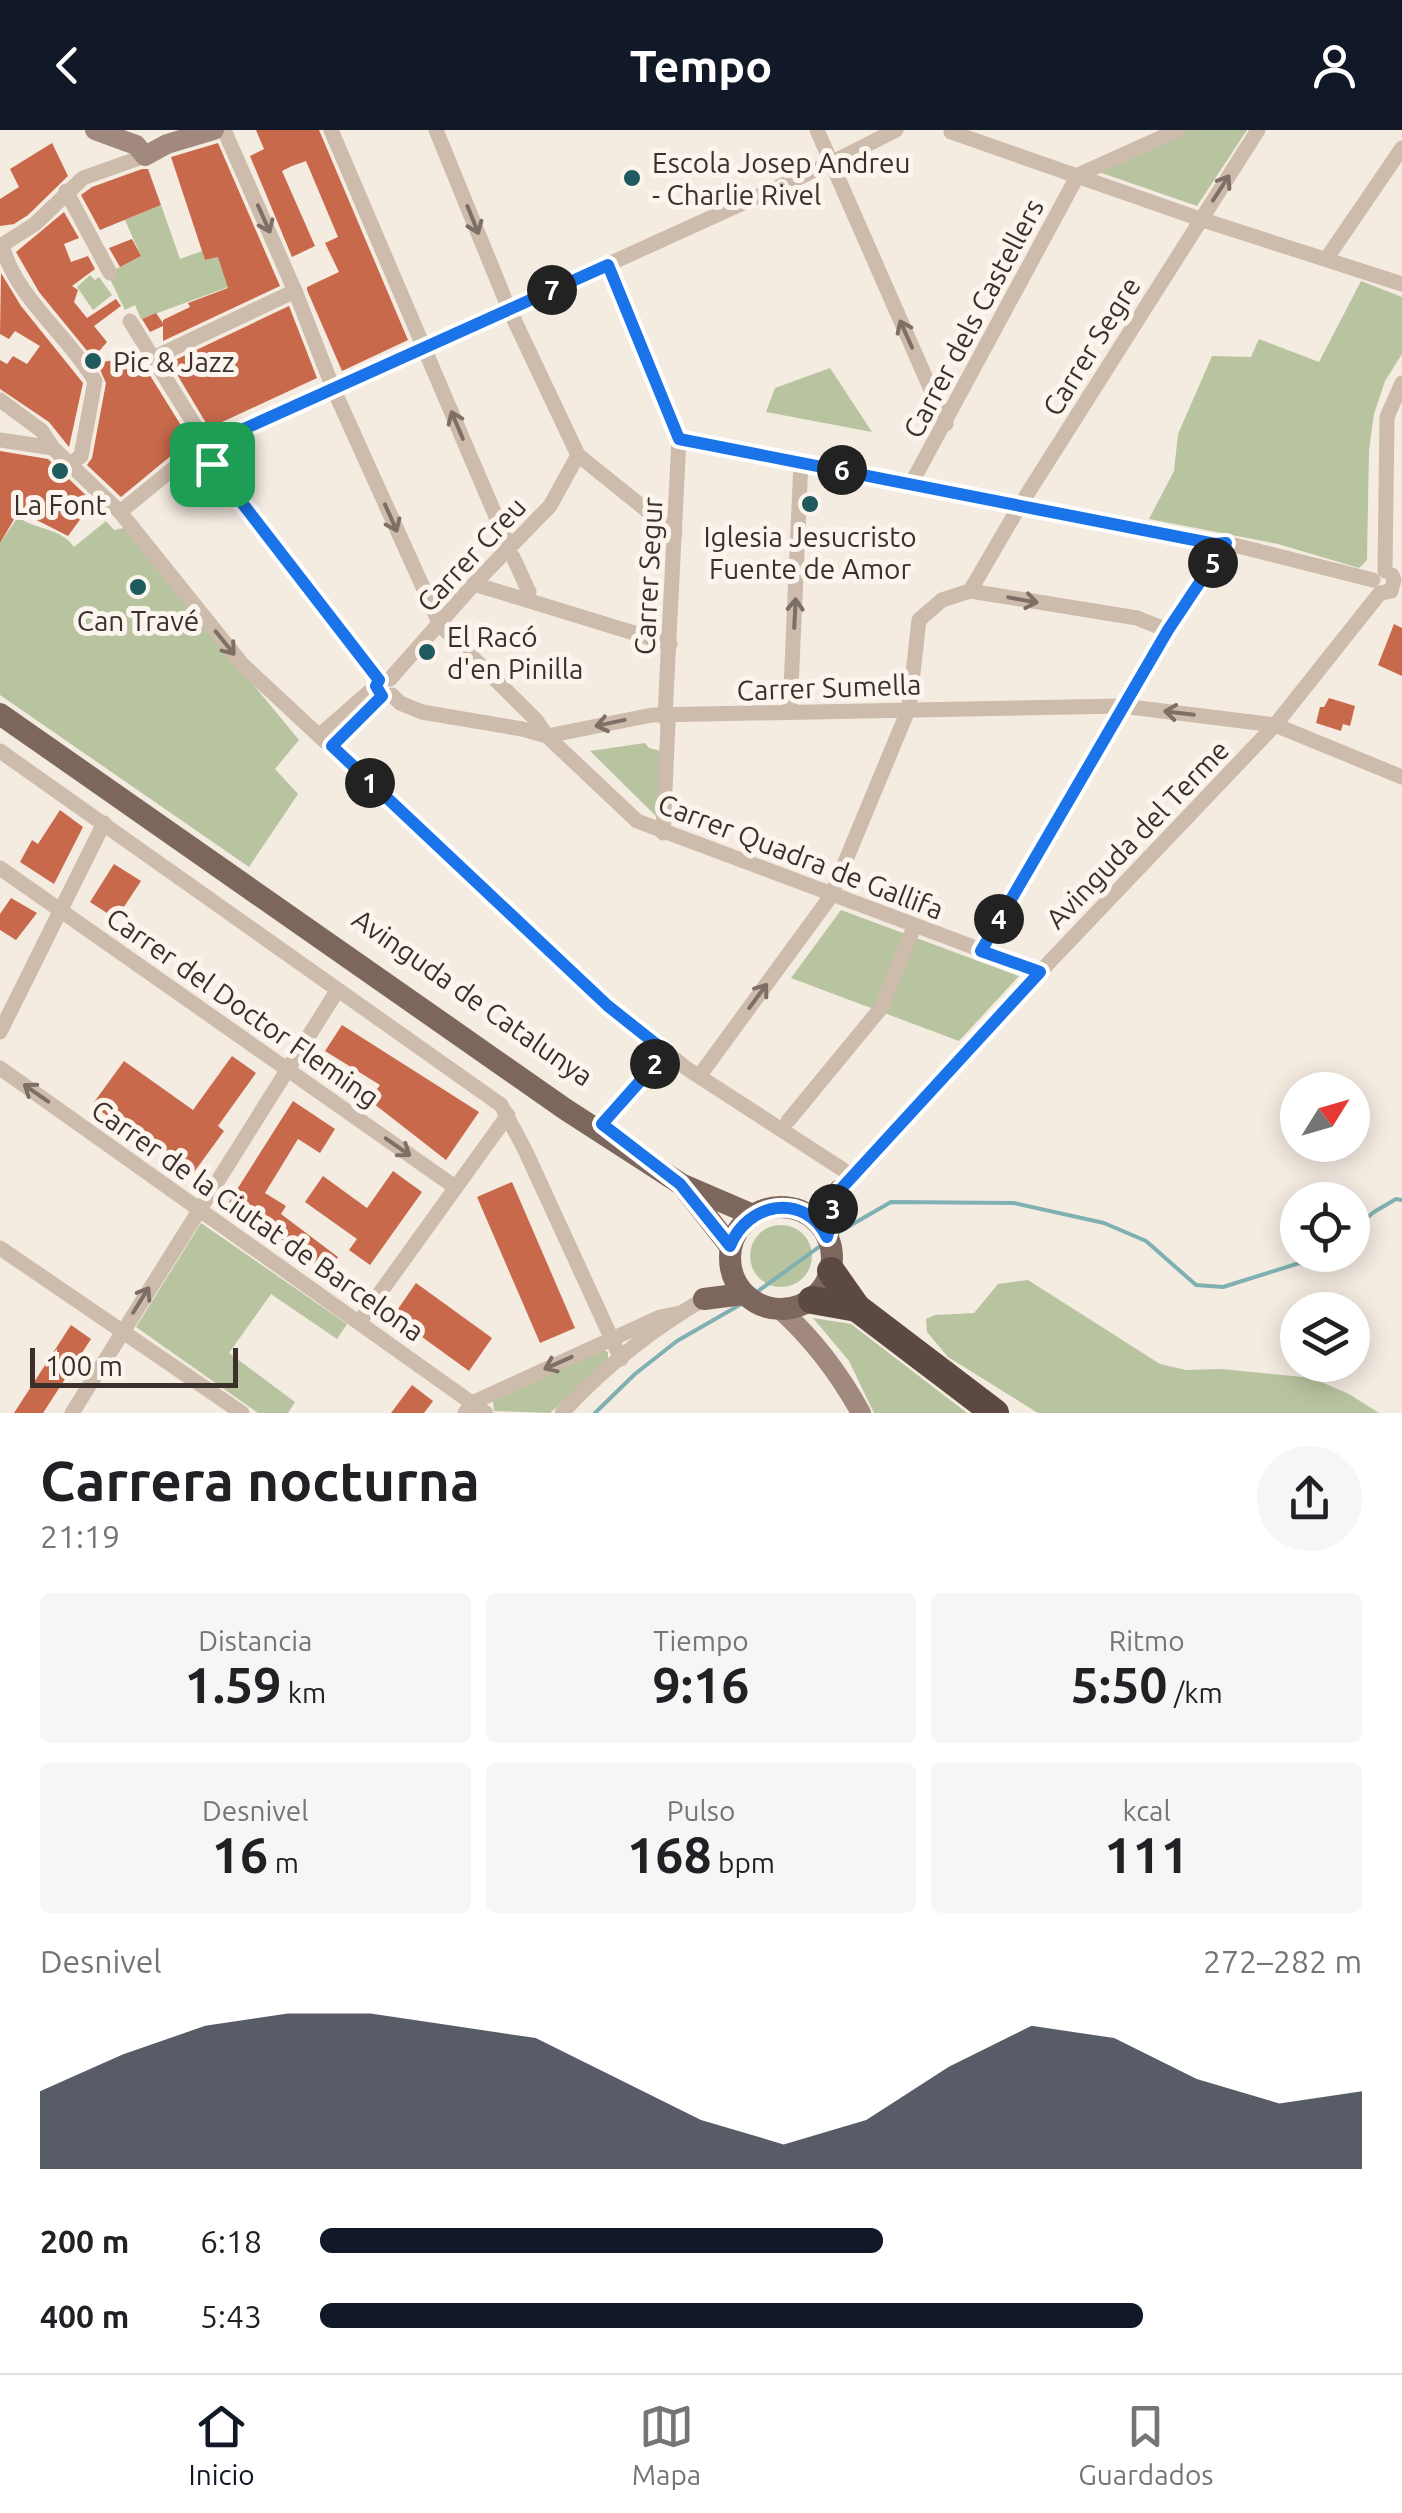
<!DOCTYPE html>
<html lang="es">
<head>
<meta charset="utf-8">
<style>
  :root { --surface:#fff; --page:#f6f6f6; --text:#202124; --muted:#757577; --line:#e0e0e0; --accent:#111827 }
  body { margin:0; font-family:Ubuntu,sans-serif; background:var(--page); color:var(--text); height:100vh; display:flex; flex-direction:column; font-size:38px; white-space:nowrap }
  * { box-sizing:border-box; margin:0 }
  p { font-size:32px; color:var(--muted) }
  .icon { flex:none; width:55px; height:55px; fill:none; stroke:currentColor; stroke-width:2; stroke-linecap:round; stroke-linejoin:round }
  .map { position:relative; height:1283px; overflow:hidden }
  .sheet { display:flex; flex-direction:column; background:var(--surface); flex:1 }
  .sheet>* { flex:none }
  .needle { width:65px; rotate:53deg }
  .buttons { position:absolute; left:1280px; top:942px; display:grid; gap:20px }
  .buttons a { display:grid; place-items:center; width:90px; height:90px; border-radius:50%; background:var(--surface); box-shadow:0 5px 25px #0003; font-size:50px }
  .scale { position:absolute; left:30px; bottom:25px; width:208px; box-sizing:border-box; padding-left:10px; border:5px solid #3b302b; border-top:0; font-size:28px; line-height:35px; white-space:nowrap; color:#3b302b; -webkit-text-stroke:8px #fbf5ee; paint-order:stroke }
  .pin { position:absolute; display:grid; place-items:center; width:85px; height:85px; color:#fff; margin:-42px; border-radius:20px; box-shadow:0 5px 15px #0006 }
  .km { position:absolute; width:50px; height:50px; margin:-25px; border-radius:50%; background:#222; color:#fff; font-size:28px; line-height:50px; text-align:center }
  .round { display:grid; place-items:center; flex:none; width:105px; height:105px; border-radius:52px; background:var(--page) }
  .overview { display:flex; align-items:center; justify-content:space-between; height:170px; padding:0 40px }
  h1 { font-size:55px; font-weight:600; line-height:75px }
  .stats { display:grid; grid-template-columns:repeat(3,1fr); gap:15px; height:170px; padding:10px 40px }
  .stats div { display:grid; align-content:center; border-radius:10px; background:var(--page); text-align:center }
  .stats b { font-size:50px; font-weight:600 }
  .stats small { font-size:28px; font-weight:400 }
  .stats p { font-size:28px }
  .chart { height:280px; padding:20px 40px }
  .chart p { display:flex; justify-content:space-between }
  .chart svg { width:100%; height:180px; margin-top:10px; fill:var(--accent); opacity:.7 }
  ul { padding:0 40px; list-style:none; font-size:32px }
  li { display:grid; grid-template-columns:160px 120px 1fr; align-items:center; height:75px }
  li i { height:25px; border-radius:12px; background:var(--accent) }
  header { display:flex; justify-content:space-between; align-items:center; height:130px; padding:0 40px; background:var(--accent); color:#fff; font-size:45px; font-weight:600 }
  .dock { display:flex; justify-content:space-around; align-items:center; height:140px; border-top:2px solid var(--line); background:var(--surface); font-size:28px; color:var(--muted) }
  .dock a { display:grid; justify-items:center; gap:5px }
  .dock .current { color:var(--accent) }
  .map>svg:first-child { display:block }
  .green { fill:#b8c4a0 }
  .lines { fill:none; stroke-linecap:round; stroke-linejoin:round }
  .stream { stroke:#7fb0b2; stroke-width:4 }
  .building { fill:#c8694b }
  .street { stroke:#cdbbac; stroke-width:15 }
  .secondary { stroke:#a18a7d; stroke-width:20 }
  .primary { stroke:#7d675c; stroke-width:22 }
  .highway { stroke:#5c4a42; stroke-width:28 }
  .oneway { stroke:#7d6f65 }
  .route-casing { stroke:#fff; stroke-width:20 }
  .route { stroke:#1a73e8; stroke-width:12 }
  .poi-dot { fill:#1f5a5e; stroke:#fbf5ee; stroke-width:4 }
  .labels { text-anchor:middle; dominant-baseline:central; stroke-width:10; stroke-linejoin:round; paint-order:stroke }
  .poi-label { font-size:28px; fill:#3b302b; stroke:#fbf5ee; text-anchor:start }
  .street-label { font-size:28px; fill:#3b302b; stroke:#fbf5ee }
</style>
</head>
<body>
<header><svg class="icon" aria-label="back" viewBox="0 0 24 24"><path d="M15 5l-7 7 7 7"/></svg>Tempo<svg class="icon" aria-label="person" viewBox="0 0 24 24"><circle cx="12" cy="8" r="4"/><path d="M4 21q1-7 8-7t8 7"/></svg></header>
<div class="map">
<svg width="1402" height="1283" viewBox="0 0 1402 1283">
  <rect width="100%" height="100%" fill="#f4ebe1"/>
  <g class="green">
    <path d="M1178,0H1247L1197,76L1090,39Z"/>
    <path d="M161,75L180,129L202,121L205,130L218,127L242,152L141,189L135,175L125,180L110,149L114,140L141,126L125,90Z"/>
    <path d="M90,145L95,150L99,147L112,165L93,180L77,157Z"/>
    <path d="M1361,151L1402,167V224L1385,251L1374,284L1369,320L1367,430L1359,438L1278,414L1149,389L1174,341L1178,304L1212,226L1251,227L1259,209L1319,232Z"/>
    <path d="M830,238L872,302L766,282L775,258Z"/>
    <path d="M18,387C35,400 60,397 74,417L106,391L114,400L124,398L299,610L275,639L298,664L249,737L0,565V413Z"/>
    <path d="M645,613L649,618L661,621L660,690L590,621Z"/>
    <path d="M841,780L1019,846L959,911L791,848Z"/>
    <path d="M201,1093L347,1194L337,1209L271,1164L229,1223L295,1272L288,1283H258L136,1197Z"/>
    <circle cx="781" cy="1126" r="31"/>
    <path d="M1028,1150L1160,1234L1186,1240L1221,1239L1312,1248L1349,1264L1379,1283H1038L948,1227L927,1202L926,1189L935,1185L974,1183L998,1154Z"/>
    <path d="M813,1188L851,1194L967,1283H874L849,1231Z"/>
    <path d="M602,1219L608,1222V1231L550,1283L494,1281L493,1271Z"/>
  </g>
  <g class="lines">
    <g class="stream">
      <path d="M1352,1100L1374,1082L1396,1069L1402,1070"/>
      <path d="M839,1102L891,1072L1014,1073L1104,1093L1146,1111L1196,1155L1223,1157L1325,1125"/>
      <path d="M750,1167L823,1114"/>
      <path d="M595,1283L635,1244L677,1211L743,1173"/>
    </g>
  </g>
  <g class="building">
    <path d="M256,0H319L408,210L342,241L307,160V157L339,142L325,113L338,107L306,31L292,36L282,41L315,116L292,127L250,26L264,19Z"/>
    <path d="M52,13L68,46L28,85L14,94L0,96V69L19,57L10,39Z"/>
    <path d="M218,13L280,156L163,211V196L150,202L142,189L156,183L163,193V190L190,177L188,173L228,158L218,127L205,130L171,27Z"/>
    <path d="M142,39H148L161,75L100,100L81,65L92,57Z"/>
    <path d="M64,82L79,108L64,114L71,132L88,126L95,139L72,156L78,160L74,172L87,188L116,169L121,176L94,196L107,212L93,228L39,162L16,122Z"/>
    <path d="M132,109L141,126L120,137L109,118Z"/>
    <path d="M1,143L21,176L83,253L69,317L49,292L0,259V230L7,234L13,226L27,234L40,216L15,201L9,209L0,204Z"/>
    <path d="M289,176L317,248L209,298L172,236L173,231Z"/>
    <path d="M138,226L190,310L121,367L87,335L92,328L106,253L97,233Z"/>
    <path d="M0,321L48,329L93,372L68,406L19,381L0,413Z"/>
    <path d="M1394,494L1402,498V546L1378,535Z"/>
    <path d="M1329,568L1355,576L1350,596L1343,594L1341,601L1316,593L1320,577H1324Z"/>
    <path d="M60,680L83,697L54,754L20,732L32,710L38,714Z"/>
    <path d="M114,734L141,751L116,789L90,772Z"/>
    <path d="M11,768L37,783L16,810L0,800V784Z"/>
    <path d="M342,895L479,982L446,1030L369,970L380,955L325,921Z"/>
    <path d="M232,926L256,943L218,996L224,1001L192,1045L92,975L124,931L193,980Z"/>
    <path d="M293,971L335,999L320,1023L298,1009L265,1063L286,1076L281,1084L338,1127L327,1142L229,1072Z"/>
    <path d="M393,1041L422,1062L370,1135L349,1120L357,1109L305,1072L323,1046L367,1078Z"/>
    <path d="M512,1052L575,1198L540,1213L477,1067Z"/>
    <path d="M416,1153L492,1208L469,1241L393,1186Z"/>
    <path d="M71,1195L91,1209L43,1283H14Z"/>
    <path d="M412,1255L433,1271L424,1283H391Z"/>
  </g>
  <g class="lines">
    <g class="street">
      <path d="M224,0L295,161L333,258L440,495L536,590L547,606L637,691L1040,842"/>
      <path d="M331,0L509,417"/>
      <path d="M436,0L509,179L578,325L675,403"/>
      <path d="M817,0L946,294"/>
      <path d="M951,2L1200,89L1402,154"/>
      <path d="M66,61L110,143"/>
      <path d="M2,115C16,168 67,204 95,251L81,326L70,334"/>
      <path d="M2,115L35,94L83,48L145,26"/>
      <path d="M1327,128L1402,18"/>
      <path d="M607,135L679,309L665,586L668,594L663,703"/>
      <path d="M130,191L199,302L212,334L379,551"/>
      <path d="M153,228L295,161"/>
      <path d="M0,270L42,301L53,318L120,382L242,534L609,876L686,938L845,1041L848,1050"/>
      <path d="M679,309L1143,400L1215,414L1226,413L1373,450"/>
      <path d="M0,310L53,318"/>
      <path d="M911,354L1078,45L1178,0"/>
      <path d="M120,382L191,324L831,33L896,0"/>
      <path d="M513,427L529,462"/>
      <path d="M1385,441L1387,287L1402,253"/>
      <path d="M474,454L670,514"/>
      <path d="M970,461L1019,377L1258,0"/>
      <path d="M390,549L474,454L550,376L578,325"/>
      <path d="M392,565L400,573L422,582L522,599L547,606L652,585L1122,576L1275,595L1402,647"/>
      <path d="M790,581L801,331"/>
      <path d="M320,605L376,556"/>
      <path d="M332,616L382,566"/>
      <path d="M0,621L501,975L525,1020L621,1229"/>
      <path d="M0,738L455,1057"/>
      <path d="M981,821L1167,500L1226,413"/>
      <path d="M0,902L104,693"/>
      <path d="M0,938L486,1283"/>
      <path d="M700,945L831,766L909,578L919,490L942,470L970,461L1137,488L1167,500"/>
      <path d="M788,991L881,878L912,802"/>
      <path d="M602,994L665,923"/>
      <path d="M842,1057L1040,842L1275,595L1380,463L1391,461L1394,450L1392,445"/>
      <path d="M0,1118L242,1283"/>
      <path d="M359,1192L508,985"/>
      <path d="M72,1283L337,861"/>
      <path d="M465,1283L472,1273L660,1187L680,1183"/>
      <path d="M562,1283C602,1239 653,1199 704,1169"/>
    </g>
    <g class="secondary">
      <path d="M95,0L136,15L145,26L167,14L214,0"/>
      <path d="M781,1180C815,1211 839,1243 861,1283"/>
    </g>
    <g class="primary">
      <path d="M0,584L565,979L681,1054L753,1085"/>
      <path d="M686,1060L730,1116"/>
      <circle cx="781" cy="1128" r="51"/>
      <path d="M827,1107L840,1060"/>
      <path d="M704,1169L743,1164"/>
    </g>
    <g class="highway">
      <path d="M831,1141L857,1178L995,1283"/>
      <path d="M812,1170L857,1178"/>
    </g>
  </g>
  <defs><path id="oneway-shaft" d="M-6 0H5M1.5-3L5.5 0L1.5 3" fill="none" stroke-width="1.6" stroke-linecap="round" stroke-linejoin="round" transform="scale(2.5)"/></defs>
  <g class="oneway">
    <use href="#oneway-shaft" transform="translate(1221 58) rotate(-57)"/>
    <use href="#oneway-shaft" transform="translate(264 89) rotate(66)"/>
    <use href="#oneway-shaft" transform="translate(473 90) rotate(68)"/>
    <use href="#oneway-shaft" transform="translate(906 204) rotate(-114)"/>
    <use href="#oneway-shaft" transform="translate(457 295) rotate(-113)"/>
    <use href="#oneway-shaft" transform="translate(391 388) rotate(66)"/>
    <use href="#oneway-shaft" transform="translate(1023 470) rotate(10)"/>
    <use href="#oneway-shaft" transform="translate(795 483) rotate(-87)"/>
    <use href="#oneway-shaft" transform="translate(225 513) rotate(51)"/>
    <use href="#oneway-shaft" transform="translate(1179 583) rotate(-173)"/>
    <use href="#oneway-shaft" transform="translate(610 593) rotate(168)"/>
    <use href="#oneway-shaft" transform="translate(758 866) rotate(-54)"/>
    <use href="#oneway-shaft" transform="translate(36 963) rotate(-145)"/>
    <use href="#oneway-shaft" transform="translate(398 1017) rotate(35)"/>
    <use href="#oneway-shaft" transform="translate(141 1170) rotate(-58)"/>
    <use href="#oneway-shaft" transform="translate(558 1233) rotate(156)"/>
  </g>
  <g class="lines">
    <g class="route-casing">
      <path id="route" d="M608,135L679,309L1215,414L1226,413L1168,500L981,821L1040,842L840,1060L827,1107C804,1061 747,1073 730,1116L680,1054L602,994L666,922L608,876L332,616L382,566L376,556L379,550L212,334L206,316Z"/>
    </g>
    <use href="#route" class="route"/>
  </g>
  <g class="poi-dot">
    <circle cx="632" cy="48" r="10"/>
    <circle cx="93" cy="231" r="10"/>
    <circle cx="60" cy="341" r="10"/>
    <circle cx="810" cy="374" r="10"/>
    <circle cx="138" cy="457" r="10"/>
    <circle cx="427" cy="522" r="10"/>
  </g>
  <g class="labels">
    <g class="poi-label">
      <text x="652" y="32">Escola Josep Andreu<tspan x="652" dy="32">- Charlie Rivel</tspan></text>
      <text x="113" y="231">Pic &amp; Jazz</text>
      <text x="60" y="374" text-anchor="middle">La Font</text>
      <text x="810" y="406" text-anchor="middle">Iglesia Jesucristo<tspan x="810" dy="32">Fuente de Amor</tspan></text>
      <text x="138" y="490" text-anchor="middle">Can Travé</text>
      <text x="447" y="506">El Racó<tspan x="447" dy="32">d'en Pinilla</tspan></text>
    </g>
    <g class="street-label">
      <text transform="translate(973 188) rotate(-62)">Carrer dels Castellers</text>
      <text transform="translate(1091 216) rotate(-58)">Carrer Segre</text>
      <text transform="translate(471 424) rotate(-47)">Carrer Creu</text>
      <text transform="translate(648 446) rotate(-87)">Carrer Segur</text>
      <text transform="translate(829 557) rotate(-2)">Carrer Sumella</text>
      <text transform="translate(1137 704) rotate(-46)">Avinguda del Terme</text>
      <text transform="translate(801 726) rotate(21)">Carrer Quadra de Gallifa</text>
      <text transform="translate(473 867) rotate(35)">Avinguda de Catalunya</text>
      <text transform="translate(243 877) rotate(35)">Carrer del Doctor Fleming</text>
      <text transform="translate(258 1090) rotate(35)">Carrer de la Ciutat de Barcelona</text>
    </g>
  </g>
</svg>
<div class="buttons">
<a><svg class="needle" viewBox="-14 -14 28 28"><path d="M0-13l5 13h-10z" fill="#e53935"/><path d="M0 13l5-13h-10z" fill="#757577"/></svg></a>
<a><svg class="icon" aria-label="locate" viewBox="0 0 24 24"><circle cx="12" cy="12" r="6"/><path d="M12 2v4M12 18v4M2 12h4M18 12h4"/></svg></a>
<a><svg class="icon" aria-label="layers" viewBox="0 0 24 24"><path d="M12 4l9 5-9 5-9-5zM3 14l9 5 9-5"/></svg></a>
</div>
<div class="scale">100 m</div>
<div class="pin" style="left:212px;top:334px;background:#1e9e55"><svg class="icon" aria-label="arrive" viewBox="0 0 24 24"><path d="M6 21V4h12l-3 4 3 4H6"/></svg></div>
<b class="km" style="left:370px;top:653px">1</b>
<b class="km" style="left:655px;top:934px">2</b>
<b class="km" style="left:833px;top:1079px">3</b>
<b class="km" style="left:999px;top:789px">4</b>
<b class="km" style="left:1213px;top:433px">5</b>
<b class="km" style="left:842px;top:340px">6</b>
<b class="km" style="left:552px;top:160px">7</b>
</div>
<section class="sheet">
<div class="overview"><div><h1>Carrera nocturna</h1><p>21:19</p></div><a class="round"><svg class="icon" aria-label="share" viewBox="0 0 24 24"><path d="M12 15V3M7 8l5-5 5 5M5 13v7h14v-7"/></svg></a></div>
<div class="stats">
<div><p>Distancia</p><b>1.59<small> km</small></b></div>
<div><p>Tiempo</p><b>9:16</b></div>
<div><p>Ritmo</p><b>5:50<small> /km</small></b></div>
</div>
<div class="stats">
<div><p>Desnivel</p><b>16<small> m</small></b></div>
<div><p>Pulso</p><b>168<small> bpm</small></b></div>
<div><p>kcal</p><b>111</b></div>
</div>
<div class="chart"><p><span>Desnivel</span>272–282 m</p>
<svg viewBox="0 0 160 44" preserveAspectRatio="none"><path d="M0 44V25L10 16L20 9L30 6L40 6L50 9L60 12L70 22L80 32L90 38L100 32L110 19L120 9L130 12L140 22L150 28L160 25V44z"/></svg>
</div>
<ul>
<li><b>200 m</b>6:18<i style="width:54%"></i></li>
<li><b>400 m</b>5:43<i style="width:79%"></i></li>
</ul>
</section>
<nav class="dock">
<a class="current"><svg class="icon" aria-label="home" viewBox="0 0 24 24"><path d="M3 11l9-7 9 7M6 9v11h12V9"/></svg>Inicio</a>
<a><svg class="icon" aria-label="map" viewBox="0 0 24 24"><path d="M3 6l6-2 6 2 6-2v14l-6 2-6-2-6 2zM9 4v14M15 6v14"/></svg>Mapa</a>
<a><svg class="icon" aria-label="saved" viewBox="0 0 24 24"><path d="M7 4h10v16l-5-4-5 4z"/></svg>Guardados</a>
</nav>
</body>
</html>
